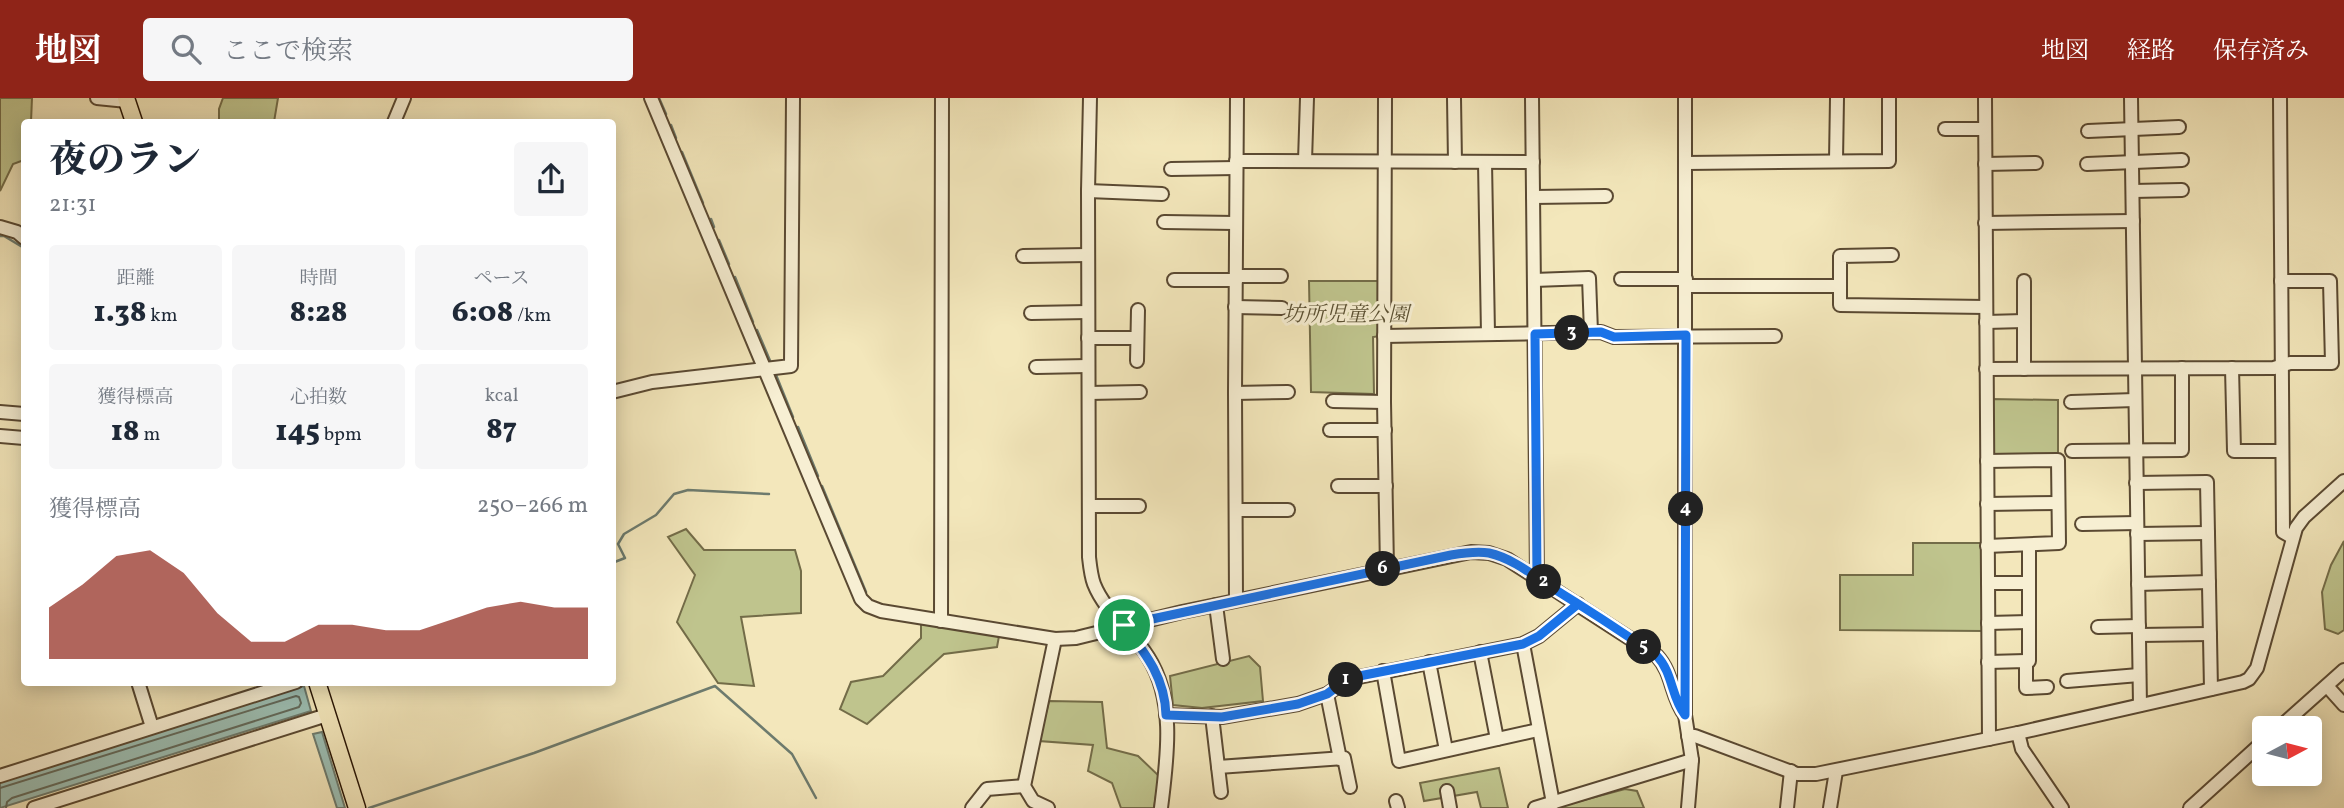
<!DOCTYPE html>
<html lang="ja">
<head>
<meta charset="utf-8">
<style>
  :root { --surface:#fff; --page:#f6f6f7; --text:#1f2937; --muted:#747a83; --accent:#8f2418 }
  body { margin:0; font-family:Vollkorn,"Noto Serif JP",serif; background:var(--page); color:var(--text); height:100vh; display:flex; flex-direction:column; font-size:26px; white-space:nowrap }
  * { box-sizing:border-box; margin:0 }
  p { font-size:23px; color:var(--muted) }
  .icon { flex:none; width:38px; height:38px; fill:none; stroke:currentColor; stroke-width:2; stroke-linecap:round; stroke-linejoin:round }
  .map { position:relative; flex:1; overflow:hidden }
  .sheet { position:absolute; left:21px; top:21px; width:595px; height:567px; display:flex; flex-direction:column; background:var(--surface); border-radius:7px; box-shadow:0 4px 18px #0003 }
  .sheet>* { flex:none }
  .needle { width:46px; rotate:83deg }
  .buttons { position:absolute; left:2252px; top:618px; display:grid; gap:14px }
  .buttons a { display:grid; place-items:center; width:70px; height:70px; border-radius:7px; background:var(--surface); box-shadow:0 4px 18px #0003; font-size:35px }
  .pin { position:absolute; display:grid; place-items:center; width:60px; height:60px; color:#fff; margin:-30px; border:4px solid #fff; border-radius:50%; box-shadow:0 2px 7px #0007 }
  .km { position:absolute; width:35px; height:35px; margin:-18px; border-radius:50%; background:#222; color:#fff; font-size:19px; line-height:35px; text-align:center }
  .round { display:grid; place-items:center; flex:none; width:74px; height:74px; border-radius:7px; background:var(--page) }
  .overview { display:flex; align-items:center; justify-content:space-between; height:119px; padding:0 28px }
  h1 { font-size:38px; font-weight:800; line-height:52px }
  .metrics { display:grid; grid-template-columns:repeat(3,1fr); gap:10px; height:119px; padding:7px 28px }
  .metrics div { display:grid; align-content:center; border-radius:7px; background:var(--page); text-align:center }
  .metrics b { font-size:30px; font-weight:800 }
  .metrics small { font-size:19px; font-weight:400 }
  .metrics p { font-size:19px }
  .chart { height:196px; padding:14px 28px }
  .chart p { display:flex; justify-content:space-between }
  .chart svg { width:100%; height:126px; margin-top:7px; fill:var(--accent); opacity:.7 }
  header { display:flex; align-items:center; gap:42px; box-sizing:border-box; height:98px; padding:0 35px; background:var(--accent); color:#fff }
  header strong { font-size:33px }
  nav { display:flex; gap:38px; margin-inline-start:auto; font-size:24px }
  .search { width:490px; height:63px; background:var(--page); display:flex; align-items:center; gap:18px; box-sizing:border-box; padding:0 24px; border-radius:7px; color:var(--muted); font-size:26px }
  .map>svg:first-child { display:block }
  .green { fill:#bfc48d; stroke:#736c48; stroke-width:2 }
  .water { fill:#9cbfb4; stroke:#6d7b6e; stroke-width:2 }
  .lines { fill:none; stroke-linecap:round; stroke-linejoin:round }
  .shore { stroke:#626a5c; stroke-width:2 }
  .stream { stroke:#6d7b6e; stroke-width:2.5 }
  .minor-casing { stroke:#5a4932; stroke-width:16 }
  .major-casing { stroke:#271404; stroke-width:19 }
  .minor { stroke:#f7efd3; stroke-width:12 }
  .major { stroke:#f3e7bb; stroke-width:16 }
  .route-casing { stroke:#fff; stroke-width:14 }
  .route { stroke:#1a73e8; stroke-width:9 }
  .labels { text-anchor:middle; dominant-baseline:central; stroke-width:6; stroke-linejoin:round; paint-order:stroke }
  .park-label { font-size:21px; font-style:italic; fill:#5c5234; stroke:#f7efd3 }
</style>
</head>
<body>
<header>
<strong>地図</strong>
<div class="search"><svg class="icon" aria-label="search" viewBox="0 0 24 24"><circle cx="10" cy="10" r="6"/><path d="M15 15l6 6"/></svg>ここで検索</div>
<nav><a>地図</a><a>経路</a><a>保存済み</a></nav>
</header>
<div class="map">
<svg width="2344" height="710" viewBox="0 0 2344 710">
  <rect width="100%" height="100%" fill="#f3e7bb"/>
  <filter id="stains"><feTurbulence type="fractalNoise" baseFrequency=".00286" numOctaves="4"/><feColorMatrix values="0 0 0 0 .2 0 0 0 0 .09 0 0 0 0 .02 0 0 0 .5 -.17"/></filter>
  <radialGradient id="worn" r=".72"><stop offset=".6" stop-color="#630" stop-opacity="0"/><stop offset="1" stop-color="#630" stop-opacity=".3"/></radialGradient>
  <g class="green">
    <path d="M0,0H32L31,24H24V62L13,66L0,93Z"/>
    <path d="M223,0H278L274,24H219V11Z"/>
    <path d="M1309,183H1380V238L1373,239L1374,296L1311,294Z"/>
    <path d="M1990,301L2058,302V360L1990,359Z"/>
    <path d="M686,431L704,452H795L801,473V515L741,519L754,588L718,585L677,524L695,477L668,439Z"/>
    <path d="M2344,443V532L2338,536L2325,531L2322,494L2331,467Z"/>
    <path d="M1913,445H1983L1984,533L1840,532V477H1913Z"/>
    <path d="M921,525L999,538L997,549L944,556L867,626L840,611L851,584L883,578L921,540Z"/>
    <path d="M1249,558L1260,569L1263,603L1202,610L1173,607L1170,578Z"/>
    <path d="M1049,603L1102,604L1107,650L1138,658L1159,678L1154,710H1121L1112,685L1088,673L1093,647L1039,643Z"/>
    <path d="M1499,670L1508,710H1481L1477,694L1424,703L1420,685Z"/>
    <path d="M1625,691L1637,693L1644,710H1554Z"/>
  </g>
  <g class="water">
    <path d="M304,588L311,613L0,710V684Z"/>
    <path d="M322,634L345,710H337L313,636Z"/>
  </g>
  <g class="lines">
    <path class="shore" d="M0,690L296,598L299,599L301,605L299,609L12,700L7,704L6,710"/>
    <g class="stream">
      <path d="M659,0L666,16"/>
      <path d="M671,27L676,40"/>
      <path d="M682,54L703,105"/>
      <path d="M711,121L714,129"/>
      <path d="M0,138H4L24,150"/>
      <path d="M719,142L729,166"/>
      <path d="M735,179L753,224"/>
      <path d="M757,232L771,265"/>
      <path d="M776,277L793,319"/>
      <path d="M798,329L818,378"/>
      <path d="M822,388L866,494"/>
      <path d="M612,465L625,460L618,446L624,436L656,417L674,396L688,392L769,396"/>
      <path d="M369,710L534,655L715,588L792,656L816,700"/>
    </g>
    <g class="minor-casing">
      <g id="minor">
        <path d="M97,0L127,3"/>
        <path d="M651,0L861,501L868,508L881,513L1055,541L1076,540L1182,514L1471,454L1489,455L1507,461L1657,558C1673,575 1671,599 1685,617"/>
        <path d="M1090,0L1088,93L1089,459C1090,468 1091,478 1094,486C1105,514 1132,533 1148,559C1176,603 1167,661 1161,710"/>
        <path d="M1385,0L1384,304L1387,470"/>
        <path d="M1454,0L1455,64"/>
        <path d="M1532,0L1537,480"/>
        <path d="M1685,0V617L1692,662L1688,710"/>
        <path d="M1985,0L1989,641"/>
        <path d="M2131,0L2140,607"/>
        <path d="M2280,0L2283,434L2292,439"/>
        <path d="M394,24L404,0"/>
        <path d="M1945,31H1985"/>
        <path d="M2088,33L2179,29"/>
        <path d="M1236,63L1533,64"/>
        <path d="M1305,63L1307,0"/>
        <path d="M1836,63L1837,0"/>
        <path d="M1485,64L1488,236"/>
        <path d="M1686,65L1889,63V0"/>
        <path d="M1985,66L2036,65"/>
        <path d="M2087,66L2182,62"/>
        <path d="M1171,71L1236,70"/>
        <path d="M1088,93L1162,96"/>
        <path d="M2133,93L2182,92"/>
        <path d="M1533,99L1606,98"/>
        <path d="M1164,124L1235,125"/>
        <path d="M1985,125L2133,123"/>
        <path d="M0,129L17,134L24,140"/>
        <path d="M1892,157L1840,158V207L1986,209"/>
        <path d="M1023,158L1088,157"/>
        <path d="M1621,181H1686"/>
        <path d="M1174,182H1235L1240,178H1281"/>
        <path d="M1534,182L1589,180L1591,234"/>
        <path d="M2024,183V271"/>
        <path d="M1686,188H1840"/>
        <path d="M1235,209L1282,210"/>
        <path d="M1031,215L1088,214"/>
        <path d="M1986,224L2024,223"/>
        <path d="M1384,238L1601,234L1614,239L1775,238"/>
        <path d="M1088,240H1137"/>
        <path d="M1137,263L1138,212"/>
        <path d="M1036,269L1088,268"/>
        <path d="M2232,270L2234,353H2282"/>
        <path d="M1986,271L2274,270L2290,265H2332L2330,183H2281"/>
        <path d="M612,294L652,284L791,268L793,0"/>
        <path d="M1089,295L1140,294"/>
        <path d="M1235,295L1288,294"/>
        <path d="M1333,303L1384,304"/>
        <path d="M2071,304L2135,302"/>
        <path d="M0,314L24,316"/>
        <path d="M1330,332H1385"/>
        <path d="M0,338L24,340"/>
        <path d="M2072,353L2182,352V270"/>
        <path d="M1987,363L2058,362L2059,445L1987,448"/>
        <path d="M2136,385L2207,384L2211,591"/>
        <path d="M1338,388H1386"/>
        <path d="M1987,406L2058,405"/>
        <path d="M1089,408H1139"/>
        <path d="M1236,412H1288"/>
        <path d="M2082,426L2137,425"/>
        <path d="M2137,436L2208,435"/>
        <path d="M1988,485H2029"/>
        <path d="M2138,486L2209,484"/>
        <path d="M1236,502L1235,295L1237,0"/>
        <path d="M1216,507L1223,561"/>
        <path d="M941,523L942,0"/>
        <path d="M1988,525L2029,524"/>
        <path d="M2098,529L2139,528"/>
        <path d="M2139,537L2210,536"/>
        <path d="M1523,546L1553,705"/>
        <path d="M1480,554L1497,641"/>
        <path d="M2026,563H2029V447"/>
        <path d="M1429,564L1446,652"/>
        <path d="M1988,564L2026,563V590L2047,589"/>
        <path d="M1383,573L1399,663L1538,632"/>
        <path d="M2067,583L2139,577"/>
        <path d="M138,584L152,629"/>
        <path d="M2327,588L2344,607"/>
        <path d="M1327,596L1340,661"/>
        <path d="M1166,617L1222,619L1298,606L1327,596L1349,581L1523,546L1539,538L1578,506"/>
        <path d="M1212,618L1221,694"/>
        <path d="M2279,630L2344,572"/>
        <path d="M2018,635L2022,651L2062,710"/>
        <path d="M1688,638H1695L1797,676H1816L2018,635L2243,584L2249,581L2257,570L2296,430L2304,419L2344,383"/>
        <path d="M1218,669L1344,660L1350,689"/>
        <path d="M0,678L296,584"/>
        <path d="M1447,693L1450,710"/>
        <path d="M1396,703L1398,710"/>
        <path d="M34,710L327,617"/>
        <path d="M972,710L987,691L1024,688"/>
        <path d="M1048,710L1033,703L1024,688L1055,541"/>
        <path d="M1535,710L1692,662"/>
        <path d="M1787,710L1791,673"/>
        <path d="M1830,710L1836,673"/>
        <path d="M2190,710L2264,643"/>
      </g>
    </g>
    <g class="major-casing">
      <g id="major">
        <path d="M126,0L134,24"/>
        <path d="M317,584L357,710"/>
      </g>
    </g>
    <use href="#minor" class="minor"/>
    <use href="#major" class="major"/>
  </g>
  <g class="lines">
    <g class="route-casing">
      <path id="route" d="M1124,527C1146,556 1165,580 1166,617L1222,619L1298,606L1327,596L1349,580L1523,546L1539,538L1578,506L1537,480L1535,236L1601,234L1614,239L1686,237L1685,617C1671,599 1673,575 1657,558C1622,534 1587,511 1551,489C1533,477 1512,460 1489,455C1477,453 1463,455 1451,457L1124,527"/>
    </g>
    <use href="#route" class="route"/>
  </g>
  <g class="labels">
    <g class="park-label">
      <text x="1346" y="217">坊所児童公園</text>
    </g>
  </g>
  <rect width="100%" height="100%" filter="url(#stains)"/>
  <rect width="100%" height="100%" fill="url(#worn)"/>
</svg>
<div class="buttons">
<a><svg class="needle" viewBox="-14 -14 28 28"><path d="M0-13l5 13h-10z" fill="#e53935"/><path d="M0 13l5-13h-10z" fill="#747a83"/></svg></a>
</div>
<div class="pin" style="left:1124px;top:527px;background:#1e9e55"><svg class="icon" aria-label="arrive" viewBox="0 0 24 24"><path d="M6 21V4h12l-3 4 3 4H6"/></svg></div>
<b class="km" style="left:1346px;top:582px">1</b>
<b class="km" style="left:1544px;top:484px">2</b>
<b class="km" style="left:1572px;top:235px">3</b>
<b class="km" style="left:1686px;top:411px">4</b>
<b class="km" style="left:1644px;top:549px">5</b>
<b class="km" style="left:1383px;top:471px">6</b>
<section class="sheet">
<div class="overview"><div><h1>夜のラン</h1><p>21:31</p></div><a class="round"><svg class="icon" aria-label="share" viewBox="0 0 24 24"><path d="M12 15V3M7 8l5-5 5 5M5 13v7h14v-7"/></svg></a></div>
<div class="metrics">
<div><p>距離</p><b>1.38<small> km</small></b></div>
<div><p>時間</p><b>8:28</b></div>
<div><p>ペース</p><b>6:08<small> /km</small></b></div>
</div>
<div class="metrics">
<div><p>獲得標高</p><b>18<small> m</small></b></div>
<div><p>心拍数</p><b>145<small> bpm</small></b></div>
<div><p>kcal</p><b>87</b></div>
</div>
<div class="chart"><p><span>獲得標高</span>250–266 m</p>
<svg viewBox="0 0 160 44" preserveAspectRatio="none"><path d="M0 44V26L10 18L20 8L30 6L40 14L50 28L60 38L70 38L80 32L90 32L100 34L110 34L120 30L130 26L140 24L150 26L160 26V44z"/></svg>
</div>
</section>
</div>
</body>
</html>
